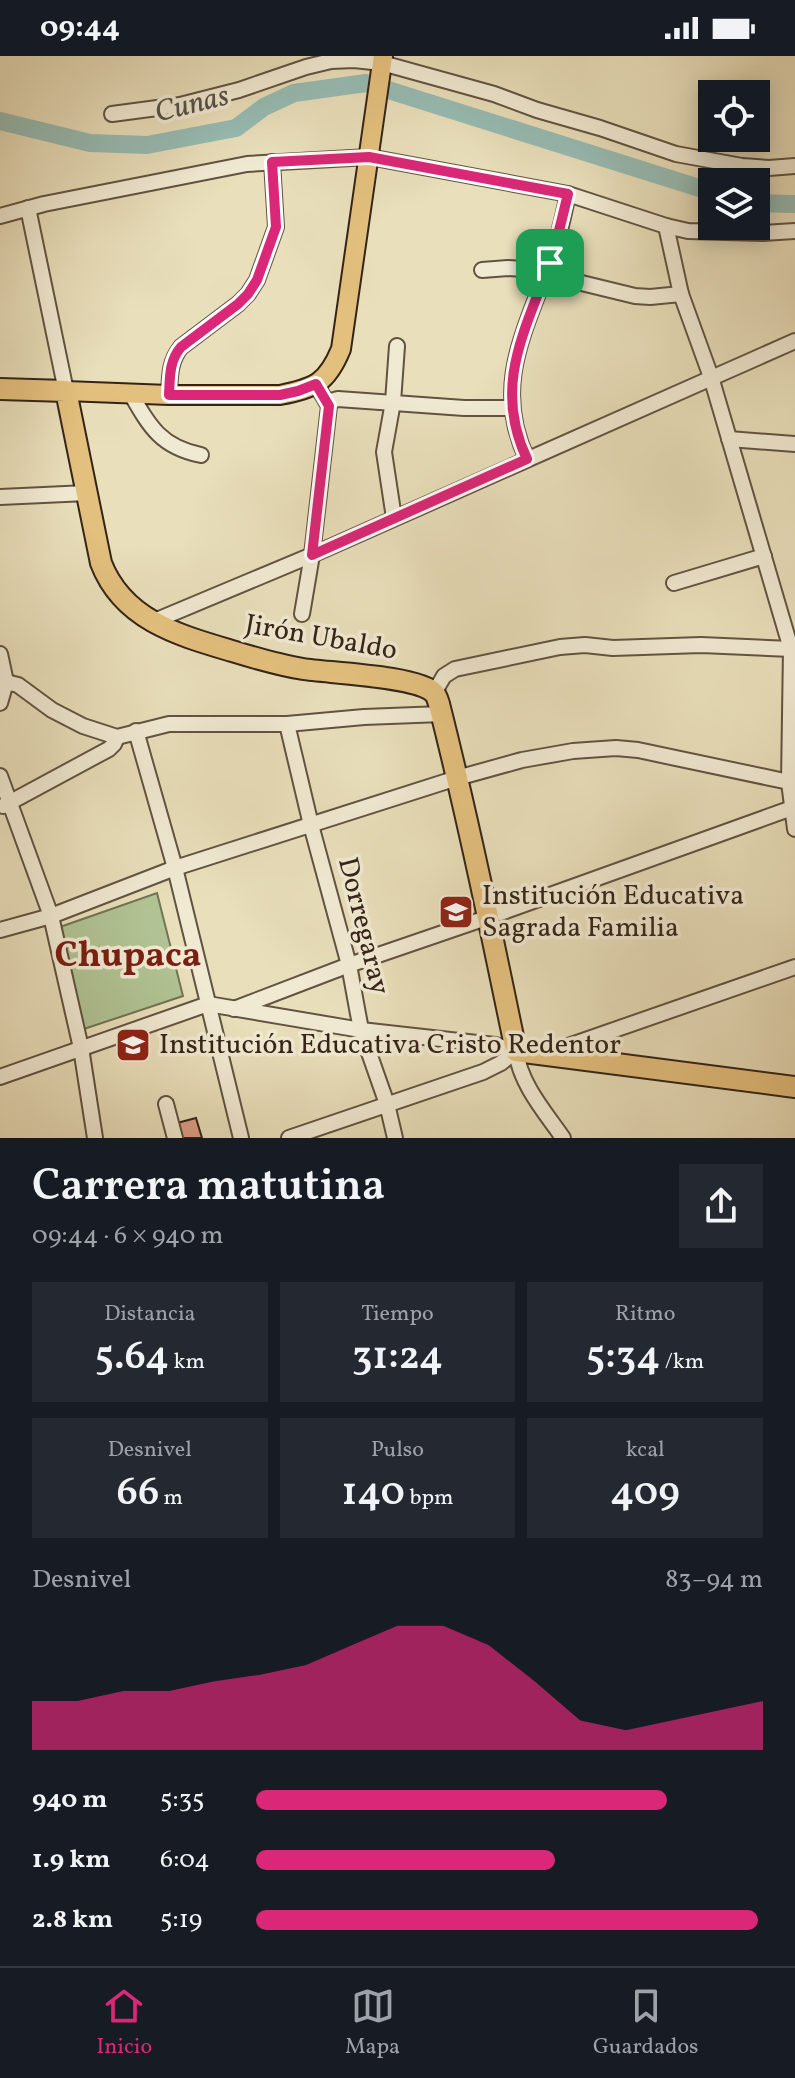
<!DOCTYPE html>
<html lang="es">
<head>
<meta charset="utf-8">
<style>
  :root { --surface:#171b24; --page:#242831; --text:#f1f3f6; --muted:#9ea1a6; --line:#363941; --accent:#db2777 }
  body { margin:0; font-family:Vollkorn,serif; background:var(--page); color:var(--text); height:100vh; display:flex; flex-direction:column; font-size:30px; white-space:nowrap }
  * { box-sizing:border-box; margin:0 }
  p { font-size:26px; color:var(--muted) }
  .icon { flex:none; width:44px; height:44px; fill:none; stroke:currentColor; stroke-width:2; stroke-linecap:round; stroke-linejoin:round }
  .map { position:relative; height:1082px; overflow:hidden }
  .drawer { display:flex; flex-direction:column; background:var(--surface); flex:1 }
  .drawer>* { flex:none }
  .buttons { position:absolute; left:698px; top:24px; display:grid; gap:16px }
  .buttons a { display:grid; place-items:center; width:72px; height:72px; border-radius:0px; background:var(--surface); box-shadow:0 4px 20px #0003; font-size:40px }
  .pin { position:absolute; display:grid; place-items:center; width:68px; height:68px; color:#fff; margin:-34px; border-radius:16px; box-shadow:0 4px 12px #0006 }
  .round { display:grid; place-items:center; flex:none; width:84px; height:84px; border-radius:0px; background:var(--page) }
  .headline { display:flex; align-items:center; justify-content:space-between; height:136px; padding:0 32px }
  h1 { font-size:44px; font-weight:600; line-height:60px }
  .stats { display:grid; grid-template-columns:repeat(3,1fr); gap:12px; height:136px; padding:8px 32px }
  .stats div { display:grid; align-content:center; border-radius:0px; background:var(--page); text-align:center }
  .stats b { font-size:40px; font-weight:600 }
  .stats small { font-size:22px; font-weight:400 }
  .stats p { font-size:22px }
  .chart { height:224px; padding:16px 32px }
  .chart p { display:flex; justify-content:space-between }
  .chart svg { width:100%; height:144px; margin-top:8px; fill:var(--accent); opacity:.7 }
  ul { padding:0 32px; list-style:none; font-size:26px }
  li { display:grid; grid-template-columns:128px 96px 1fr; align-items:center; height:60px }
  li i { height:20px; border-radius:10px; background:var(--accent) }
  .status { display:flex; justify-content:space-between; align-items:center; height:56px; padding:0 40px; background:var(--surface); direction:ltr }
  .status svg { height:22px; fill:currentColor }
  .tabs { display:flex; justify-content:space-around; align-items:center; height:112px; border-top:2px solid var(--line); background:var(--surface); font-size:22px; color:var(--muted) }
  .tabs a { display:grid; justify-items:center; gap:4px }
  .tabs .active { color:var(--accent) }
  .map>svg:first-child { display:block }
  .green { fill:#b1c394; stroke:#727456; stroke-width:2 }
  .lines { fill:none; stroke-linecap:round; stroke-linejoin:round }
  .river { stroke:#97bcb4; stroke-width:18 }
  .building { fill:#dd9e86; stroke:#342418; stroke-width:2 }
  .minor-casing { stroke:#615341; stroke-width:18 }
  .major-casing { stroke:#342418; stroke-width:22 }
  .highway-casing { stroke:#342418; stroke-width:24 }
  .minor { stroke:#f1ead3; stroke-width:14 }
  .major { stroke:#e4c07e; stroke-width:18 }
  .highway { stroke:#e4c07e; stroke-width:20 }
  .route-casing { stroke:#fff; stroke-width:16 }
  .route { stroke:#db2777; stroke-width:10 }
  .labels { text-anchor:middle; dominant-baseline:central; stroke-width:7; stroke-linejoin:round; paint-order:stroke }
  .street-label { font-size:28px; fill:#342418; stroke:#f1ead3 }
  .poi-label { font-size:28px; fill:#342418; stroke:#f1ead3; text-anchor:start }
  .water-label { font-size:30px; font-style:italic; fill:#525247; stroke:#f1ead3 }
  .district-label { font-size:36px; font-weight:bold; fill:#7a1f14; stroke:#f1ead3 }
</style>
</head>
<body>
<div class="status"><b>09:44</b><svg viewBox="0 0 49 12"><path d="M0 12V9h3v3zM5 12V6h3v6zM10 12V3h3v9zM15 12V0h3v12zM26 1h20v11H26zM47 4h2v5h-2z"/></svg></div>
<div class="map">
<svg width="795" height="1082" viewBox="0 0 795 1082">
  <rect width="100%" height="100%" fill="#e9dfbb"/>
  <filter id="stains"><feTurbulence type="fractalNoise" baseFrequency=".0025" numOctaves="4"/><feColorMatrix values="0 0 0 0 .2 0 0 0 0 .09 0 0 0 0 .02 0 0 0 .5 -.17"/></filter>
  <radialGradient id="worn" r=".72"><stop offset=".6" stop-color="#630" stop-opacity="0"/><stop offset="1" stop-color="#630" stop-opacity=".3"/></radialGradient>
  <path class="green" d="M157,837L183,940L84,973L60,871Z"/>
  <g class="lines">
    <g class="river">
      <path d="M0,65L90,87L147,89L236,72L264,51L294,37L366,27L712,136"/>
      <path d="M756,147L795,148"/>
    </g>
  </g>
  <path class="building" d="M196,1062L202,1082H182L177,1067Z"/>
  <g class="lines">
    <g class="minor-casing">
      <g id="minor">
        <path d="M112,58L180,49L239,34L306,11L331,5L354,4L382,7L494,38L537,54L600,72L676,98L742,110L769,112L795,110"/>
        <path d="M28,152L66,335"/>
        <path d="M0,160L44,148L247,108L369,101L568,138L666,170L688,175L763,177L795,175"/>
        <path d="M666,170L681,238L711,321L791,593L789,726L795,773"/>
        <path d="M482,214L508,212L524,213L635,240L650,241L681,238"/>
        <path d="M131,338C150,371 161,391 201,399"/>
        <path d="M169,339C170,321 169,306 181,291L238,248L248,238L257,224L276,171L272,106"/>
        <path d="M327,346L338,343L464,352H512"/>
        <path d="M729,383L795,388"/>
        <path d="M527,403C493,331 524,277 549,209C558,186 563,162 568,138"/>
        <path d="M0,441L87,437"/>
        <path d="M394,462L384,396L393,346L397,290"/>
        <path d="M674,527L764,500"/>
        <path d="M302,558L312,499L329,350L316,328"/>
        <path d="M152,566L312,499L795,285"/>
        <path d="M0,598L6,626L0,647"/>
        <path d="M0,627L6,626L18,629L52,654L83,670L117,681L169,668H287L364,661L442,658"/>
        <path d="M434,637L444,620L455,613L560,591L585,589L613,592L701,589L791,593"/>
        <path d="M287,668L311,769L349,909L361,974L387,1048L395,1082"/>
        <path d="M136,675L175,812L241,1082"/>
        <path d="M0,720L51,860L81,992L95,1082"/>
        <path d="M3,750L109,693L114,688L117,681"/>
        <path d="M0,874L51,860L175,812L457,722L522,704L573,695L616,692L638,694L789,726"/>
        <path d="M234,953L349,909L489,861L792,752"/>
        <path d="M516,995C520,1028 545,1056 563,1082"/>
        <path d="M548,997L795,911"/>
        <path d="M0,1021L208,948L361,974L495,989L516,995"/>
        <path d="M166,1048L175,1082"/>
        <path d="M289,1082L483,1016L501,1007L516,995"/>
      </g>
    </g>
    <g class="major-casing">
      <path id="major" d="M66,335L169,339H280C315,332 327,327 341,293L383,0"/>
    </g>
    <g class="highway-casing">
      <path id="highway" d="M0,333L66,335L101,507C123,564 178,579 232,595C255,602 278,609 303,613C329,617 418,620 434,637C437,640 438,645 439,648C468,763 492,879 516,995L795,1031"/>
    </g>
    <use href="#minor" class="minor"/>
    <use href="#major" class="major"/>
    <use href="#highway" class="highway"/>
  </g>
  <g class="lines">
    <g class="route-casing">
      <path id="route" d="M369,101L568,138C562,162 557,186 549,209C524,277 493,331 527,403L312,499L329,350L316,328L298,335L280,339H169C170,321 169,305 181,291L238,248L248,238L257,224L276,171L272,106Z"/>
    </g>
    <use href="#route" class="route"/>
  </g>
  <defs>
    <g id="school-square" transform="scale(1.8)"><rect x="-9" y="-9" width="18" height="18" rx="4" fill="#8f2418" stroke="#f1ead3"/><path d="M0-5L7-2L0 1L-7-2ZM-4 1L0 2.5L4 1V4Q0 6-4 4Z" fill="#fff"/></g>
  </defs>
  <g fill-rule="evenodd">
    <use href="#school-square" x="456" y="856"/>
    <use href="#school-square" x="133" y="989"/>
  </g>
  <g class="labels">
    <g class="street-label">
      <text transform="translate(321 582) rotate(10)">Jirón Ubaldo</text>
      <text transform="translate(363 870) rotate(76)">Dorregaray</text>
    </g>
    <g class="poi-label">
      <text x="482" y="840">Institución Educativa<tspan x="482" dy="32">Sagrada Familia</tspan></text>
      <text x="159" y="989">Institución Educativa Cristo Redentor</text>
    </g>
    <g class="water-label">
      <text transform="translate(192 49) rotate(-14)">Cunas</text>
    </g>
    <g class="district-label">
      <text x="128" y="901">Chupaca</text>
    </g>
  </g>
  <rect width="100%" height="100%" filter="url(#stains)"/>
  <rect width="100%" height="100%" fill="url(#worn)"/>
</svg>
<div class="buttons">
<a><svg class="icon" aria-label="locate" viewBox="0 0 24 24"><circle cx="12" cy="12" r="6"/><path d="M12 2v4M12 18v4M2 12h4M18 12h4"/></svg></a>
<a><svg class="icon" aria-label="layers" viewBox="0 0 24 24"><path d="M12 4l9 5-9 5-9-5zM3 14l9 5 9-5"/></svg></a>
</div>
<div class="pin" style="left:550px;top:207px;background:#1e9e55"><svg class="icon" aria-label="arrive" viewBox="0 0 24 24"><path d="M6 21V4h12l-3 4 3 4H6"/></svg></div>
</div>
<section class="drawer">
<div class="headline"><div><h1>Carrera matutina</h1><p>09:44 · 6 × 940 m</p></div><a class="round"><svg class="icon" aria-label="share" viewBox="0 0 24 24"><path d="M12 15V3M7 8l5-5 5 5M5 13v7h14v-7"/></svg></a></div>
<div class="stats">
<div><p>Distancia</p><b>5.64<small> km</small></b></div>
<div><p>Tiempo</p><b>31:24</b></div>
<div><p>Ritmo</p><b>5:34<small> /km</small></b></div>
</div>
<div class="stats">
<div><p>Desnivel</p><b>66<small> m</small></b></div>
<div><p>Pulso</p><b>140<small> bpm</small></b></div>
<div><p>kcal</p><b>409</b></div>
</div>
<div class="chart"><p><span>Desnivel</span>83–94 m</p>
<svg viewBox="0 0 160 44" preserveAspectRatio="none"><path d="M0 44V29L10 29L20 26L30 26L40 23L50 21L60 18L70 12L80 6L90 6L100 12L110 23L120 35L130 38L140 35L150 32L160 29V44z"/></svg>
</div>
<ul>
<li><b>940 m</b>5:35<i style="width:81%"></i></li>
<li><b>1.9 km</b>6:04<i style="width:59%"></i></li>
<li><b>2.8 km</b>5:19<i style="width:99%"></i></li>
</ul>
</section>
<nav class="tabs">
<a class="active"><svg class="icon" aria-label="home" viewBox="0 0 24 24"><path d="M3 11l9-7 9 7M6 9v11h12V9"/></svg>Inicio</a>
<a><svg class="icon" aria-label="map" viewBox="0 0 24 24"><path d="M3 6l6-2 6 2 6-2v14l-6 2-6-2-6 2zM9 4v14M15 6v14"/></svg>Mapa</a>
<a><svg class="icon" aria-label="saved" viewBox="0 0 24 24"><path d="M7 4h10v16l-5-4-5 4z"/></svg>Guardados</a>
</nav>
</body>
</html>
